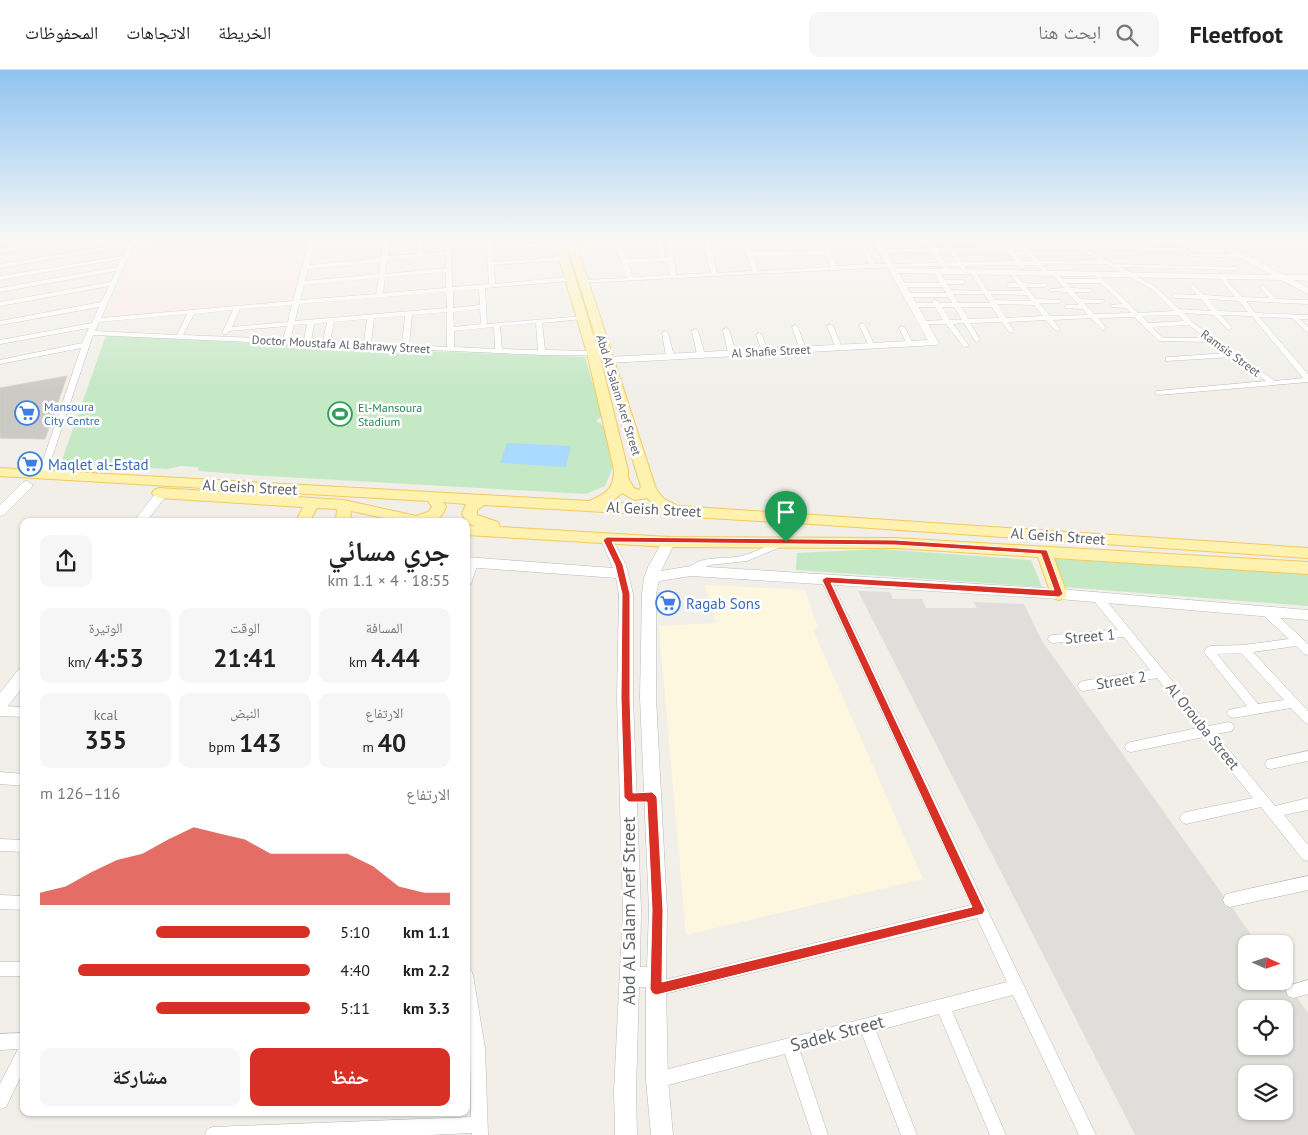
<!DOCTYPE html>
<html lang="ar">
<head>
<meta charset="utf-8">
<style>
  :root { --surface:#fff; --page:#f6f6f6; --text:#222; --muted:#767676; --line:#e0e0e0; --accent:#d93025 }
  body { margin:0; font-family:"PT Sans","Noto Naskh Arabic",sans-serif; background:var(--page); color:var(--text); direction:rtl; height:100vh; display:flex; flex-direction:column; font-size:19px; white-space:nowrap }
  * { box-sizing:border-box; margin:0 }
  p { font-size:16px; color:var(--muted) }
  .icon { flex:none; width:28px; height:28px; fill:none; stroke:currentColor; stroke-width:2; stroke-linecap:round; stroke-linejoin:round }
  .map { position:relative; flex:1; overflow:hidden; direction:ltr }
  .details { position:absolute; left:20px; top:448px; width:450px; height:598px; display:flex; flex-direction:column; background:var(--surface); border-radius:10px; box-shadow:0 1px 4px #0004; direction:rtl }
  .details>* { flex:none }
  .needle { width:32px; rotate:93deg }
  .buttons { position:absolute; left:1238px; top:865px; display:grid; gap:10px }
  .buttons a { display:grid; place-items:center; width:55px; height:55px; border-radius:10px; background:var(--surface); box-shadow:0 1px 4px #0004; font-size:25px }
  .pin { position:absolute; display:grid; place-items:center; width:42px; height:42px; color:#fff; margin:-51px -21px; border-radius:50% 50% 50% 0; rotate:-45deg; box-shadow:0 0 5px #0007 }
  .pin .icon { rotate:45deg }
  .round { display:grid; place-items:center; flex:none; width:52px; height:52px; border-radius:10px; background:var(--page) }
  .head { display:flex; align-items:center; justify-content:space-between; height:85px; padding:0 20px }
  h1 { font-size:28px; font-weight:700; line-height:38px }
  .metrics { display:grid; grid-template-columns:repeat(3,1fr); gap:8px; height:85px; padding:5px 20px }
  .metrics div { display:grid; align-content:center; border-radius:10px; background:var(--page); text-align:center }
  .metrics b { font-size:25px; font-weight:700 }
  .metrics small { font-size:14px; font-weight:400 }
  .metrics p { font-size:14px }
  .chart { height:140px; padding:10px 20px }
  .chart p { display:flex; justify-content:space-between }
  .chart svg { width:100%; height:90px; margin-top:5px; fill:var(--accent); opacity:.7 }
  .button { display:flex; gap:10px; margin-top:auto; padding:10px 20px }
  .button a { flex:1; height:58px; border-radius:10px; background:var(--accent); color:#fff; font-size:20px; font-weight:700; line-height:58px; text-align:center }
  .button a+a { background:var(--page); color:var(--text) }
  ul { padding:0 20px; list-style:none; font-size:16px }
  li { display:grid; grid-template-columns:80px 60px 1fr; align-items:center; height:38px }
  li i { height:12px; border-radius:6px; background:var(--accent) }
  header { display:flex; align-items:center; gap:30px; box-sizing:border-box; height:70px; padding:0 25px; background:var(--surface); border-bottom:1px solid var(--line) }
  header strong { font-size:24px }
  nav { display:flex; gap:28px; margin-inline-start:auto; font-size:18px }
  .search { width:350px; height:45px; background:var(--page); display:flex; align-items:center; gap:12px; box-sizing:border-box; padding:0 18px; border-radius:10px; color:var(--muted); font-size:19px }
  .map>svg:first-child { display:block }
  .commercial { fill:#fef7e0 }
  .industrial { fill:#e0deda; fill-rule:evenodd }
  .medical { fill:#fce8e6 }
  .green { fill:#c5e8c5 }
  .water { fill:#aadaff }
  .building { fill:#cccac5; stroke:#d6d1c6 }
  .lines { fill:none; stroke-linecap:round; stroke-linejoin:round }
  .street-casing { stroke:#b5b8bc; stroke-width:1 }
  .secondary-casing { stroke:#b6babf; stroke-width:1 }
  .primary-casing { stroke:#f2c960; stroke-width:2 }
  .street { fill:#fff; fill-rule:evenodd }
  .secondary { fill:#fff; fill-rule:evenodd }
  .primary { fill:#fff2af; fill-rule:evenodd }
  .route { fill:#d93025; stroke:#fff; fill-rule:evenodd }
  .labels { text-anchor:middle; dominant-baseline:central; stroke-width:5; stroke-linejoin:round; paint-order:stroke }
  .far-street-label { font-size:12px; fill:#5f6368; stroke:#fff }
  .far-shop-label { font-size:12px; fill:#366cbe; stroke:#fff; text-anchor:start }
  .far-leisure-label { font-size:12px; fill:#27864d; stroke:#fff; text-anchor:start }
  .shop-label { font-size:15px; fill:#366cbe; stroke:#fff; text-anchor:start }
  .street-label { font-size:15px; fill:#5f6368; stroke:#fff }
  .near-street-label { font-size:18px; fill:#5f6368; stroke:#fff }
</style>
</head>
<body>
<header>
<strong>Fleetfoot</strong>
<div class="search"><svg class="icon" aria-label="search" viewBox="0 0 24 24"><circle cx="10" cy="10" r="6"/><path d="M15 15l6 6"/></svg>ابحث هنا</div>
<nav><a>الخريطة</a><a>الاتجاهات</a><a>المحفوظات</a></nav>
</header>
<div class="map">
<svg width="1308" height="1065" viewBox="0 0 1308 1065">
  <rect width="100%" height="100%" fill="#f1efe8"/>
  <path class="commercial" d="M705,515L805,520L818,558L813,560L923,809L686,865L659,556L716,553Z"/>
  <path class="industrial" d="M858,521L890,522L893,529H922L926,538H977L973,532L1024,534L1042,571L1258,874H1246V911H1284V909L1308,943V1065H1135ZM1246,939H1284V976H1246ZM1246,1004H1284V1041H1246Z"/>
  <path class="medical" d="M223,170H309L293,231L107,247L137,177Z"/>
  <g class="green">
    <path d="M106,265L371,279L585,287L602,346L596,351L604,356L613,397L605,416L586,424L251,405L199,401L198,397L180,396L168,399L61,393Z"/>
    <path d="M880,479L1031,490L1042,517L796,500L797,483Z"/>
    <path d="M1052,489L1308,503V536L1065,517Z"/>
  </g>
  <path class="water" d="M507,373L571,376L566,397L500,393Z"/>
  <path class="building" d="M67,306L45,369L0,368V318Z"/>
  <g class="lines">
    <g class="street-casing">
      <g id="street">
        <path d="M55,170H71L0,183V179Z"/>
        <path d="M130,170H136L135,172L181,170L133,176L101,248L293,231L309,170H315L309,195L381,188L384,170H390L388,186L417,184L418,170H424L423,183L445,182V170H451L452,217L489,214L486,170H492V177L560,172L562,173V175L493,180V192L564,186L567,188L564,190L494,195L495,214L569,207L572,209L569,211L485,218L487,254L584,246L585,247L582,249L542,253L545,280L593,281L597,283L593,285H542L93,265L46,405L42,408L39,407L38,405L81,278L0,294V290L82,273L89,258L0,274V270L92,253L99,237L0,255V251L101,232L109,216L0,236V232L111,212L116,201L0,222V218L117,197L121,189L0,210V206L123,186L127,176L0,198V194L129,173ZM445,185L446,198L385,204L387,190ZM381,192L379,204L305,211L308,199ZM446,202V218L383,223L385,207ZM379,208L376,224L300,230L304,215ZM479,219L480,235L453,238V221ZM446,222L447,238L295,251L299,234ZM292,235L288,252L232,257L240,239ZM480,239L481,254L454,257L453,242ZM233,240L222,263L223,264H227L229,261L287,256L283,269L183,265L194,244ZM447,242V277L409,275L412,245ZM187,244L177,265L95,261L99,252ZM405,246L402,275L371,273L374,248ZM367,249L364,273L330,271L334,252ZM327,252L323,271H311L314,254ZM536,253L538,280L502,279L500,256ZM307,254L304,270H290L294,255ZM494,257L495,279L454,277V261Z"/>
        <path d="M613,170H619L626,189L659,188L657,170H663L665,188L668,187L666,170H672L676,205L711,203L703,170H709L717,203L752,201L742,170H748L752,182L824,181L818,170H824L837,196L869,194L856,170H862L875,194L939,193L932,182L883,183L880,181L883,179L930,178L924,170H930L935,178H946L941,170H947L952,178L1003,177L998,170H1004L1009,177L1020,176L1015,170H1021L1026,176L1074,177L1062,170H1070L1080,176L1181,178L1185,174L1224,175L1226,176V178H1187L1183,182L1086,179L1115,194L1237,197V199L1235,200L1121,197L1157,218L1179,239L1211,241L1201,229L1175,228L1172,226L1175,224L1197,225L1190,216L1193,214L1204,225L1235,227L1218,206L1221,204L1242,227L1269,228L1260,217L1263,215L1276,229L1308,230V234L1246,231L1255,243L1308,245V249H1299L1308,257V263L1292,248L1259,247L1308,304V312L1159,325L1155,323L1156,321L1266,311L1233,287L1166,291V287H1169L1227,283L1212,272L1159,271L1134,247L1098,248L1106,258L1103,260L1091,248L1053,250L1060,259L1057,261L1055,260L1046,250L1008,252L1014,261L1011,263L1009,262L1002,252L970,253L980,270L977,272L975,271L964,253L953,254L969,276L964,277L946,254H921L920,253L923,251L943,250L935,237H913L910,235L913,233H933L932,231L935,229L939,233H952L948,227H907L904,225L907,223H946L942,217H902L899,215L902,213H940L933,201L936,199L938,200L945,210H963L966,212L963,214H947L951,220L982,221L970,202L973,200L975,201L988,221H1023L1020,217H1009L1006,215L1009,213H1017L1009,203L1012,201L1023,213L1047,214V216L1045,217H1026L1036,229L1061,230L1062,231L1059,233H1039L1050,246L1088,245L1083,239L1065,238L1064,237L1067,235H1079L1067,222L1050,221V219L1064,218L1052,204L1057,203L1063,209H1098L1094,205L1097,203L1138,243L1174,241L1153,220L1106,194L1042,195L1050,204L1047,206L1036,195H1024L1026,197L1023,199L1018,195L964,196L966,198L963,200L959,196H947L949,199L946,201L941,196L892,197L581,213V211L583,210L627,208ZM1006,180L1015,191L962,192L955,181ZM1012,180H1023L1033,191H1022ZM1029,180H1080L1099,190L1039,191ZM949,181L956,192H945L937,182ZM825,185L831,197L758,201L753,186ZM668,191L670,205L633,207L628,193ZM1066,213H1101L1122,234L1111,235V237L1126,238L1131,243L1094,244L1084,233H1102L1105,231L1104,230L1081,229L1074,222H1090L1092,221V219L1071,218ZM953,224H984L990,233H958ZM991,224L1026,225L1031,231L994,230ZM1208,229L1239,231L1248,242L1218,241ZM997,234L1034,235L1043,246L1006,248ZM942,237H954L962,250H950ZM961,237H992L999,248L968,249ZM1184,243L1214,245L1227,259L1229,260L1232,258L1221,245L1252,246L1303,308L1275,311L1192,252ZM1178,245L1184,251L1148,253L1142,246ZM1189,255L1206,268H1163L1152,257Z"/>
        <path d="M874,170H916L876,173Z"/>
        <path d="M1160,170H1169L1166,172Z"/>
        <path d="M1192,183L1240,184L1243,186L1240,188L1190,186L1189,185Z"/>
        <path d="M862,253L865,255L875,276L874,277L869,276L859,255Z"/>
        <path d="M830,254L833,256L842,278L841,279L836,278L827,256Z"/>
        <path d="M795,255L798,257L806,280L805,281L800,280L792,257Z"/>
        <path d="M902,256L905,258L913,274L912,275L907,274L899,258Z"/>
        <path d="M726,258L729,260L736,283L734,284L728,283L723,260Z"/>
        <path d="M695,259L698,261L705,285L703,286L697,285L692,261Z"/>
        <path d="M665,261L668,263L674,286L670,288L666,286L662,263Z"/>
        <path d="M759,263L762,265L768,281L767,282L762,281L756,265Z"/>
        <path d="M785,469L790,472L788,474L747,491L710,495L691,504L686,501C700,483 726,491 745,485C759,481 771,473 785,469Z"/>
        <path d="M473,490L478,493L471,514L466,518V499L470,491Z"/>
        <path d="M826,506L831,510L985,835L1096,1065H1079L1013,925L952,941L1006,1065H990L939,944L876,961L917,1065H901L862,964L800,981L828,1065H812L785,984L657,1018L651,1016L649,1010L651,1004L657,1002L1007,912L977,848L656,926L651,924L649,919L651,914L656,912L971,835L821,510Z"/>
        <path d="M1097,523L1101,524L1209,656L1228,652L1232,653L1234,657L1232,661L1216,664L1275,736L1308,728V740L1284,745L1308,775V791L1303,790L1261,737L1186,754L1182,752L1180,748L1182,744L1186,742L1253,728L1204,667L1131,682L1127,681L1125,677L1127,673L1131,672L1197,658L1157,608L1083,621L1079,619L1078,616L1079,613L1083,611L1150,600L1124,567L1053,573L1049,572L1048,569L1049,566L1053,565L1118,560L1093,530L1092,527Z"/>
        <path d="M1267,538L1271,539L1308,574V585L1304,584L1296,576L1253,582L1308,641V654L1304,652L1291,638L1233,648L1229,646L1227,643L1229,640L1247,636L1204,582L1207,577L1211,576L1244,575L1289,569L1263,545L1262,542L1263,539ZM1241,583L1284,630L1258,634L1217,584Z"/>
        <path d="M0,636L24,637V647L0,646Z"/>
        <path d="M1308,681V691L1271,699L1267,698L1265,694L1267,690L1271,689Z"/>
        <path d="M0,702L24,704V716L0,714Z"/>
        <path d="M0,769L24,770V782L0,781Z"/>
        <path d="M1308,806V820L1230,837L1225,835L1223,830L1225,825L1230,823Z"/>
        <path d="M0,825L24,826V840L0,839Z"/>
        <rect x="0" y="892" width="24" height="14"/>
        <path d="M466,898L471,900L473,905L485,978L488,1065H472V1063L429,1065H205L207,1059L213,1057L471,1047L470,985H466V969L468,970L466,957Z"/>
        <path d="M1308,910V924L1293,928L1288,926L1286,921L1288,916Z"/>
        <path d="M24,963V1000L6,1037L0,1039V1014L18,979L0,980V964Z"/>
      </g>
    </g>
    <g class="secondary-casing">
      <g id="secondary">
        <path d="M872,170H880L896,198L1271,205L1208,170H1219L1284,205H1308V211L1294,210L1308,218V224L1281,210L899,203L939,273L937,275L608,293L603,290L608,287L928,270Z"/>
        <path d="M27,411L33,415L31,418L4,445L0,446V435L23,412Z"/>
        <path d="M162,419L168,423L147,451H134L158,420Z"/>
        <path d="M607,466L611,467L626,495L633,524V628L641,840L640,897H647L649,840L640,627L642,524L644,508L648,497L664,469H674L675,472L661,501L691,496L1059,519L1308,540V550L1059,529L691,506L659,511L656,524V627L667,840L666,919L668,1010L673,1065H651L646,1010V917H639L636,1021L637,1065H615L614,1021L623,840L617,628L619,524L616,508L466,497V487L613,498L601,470L603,467Z"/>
        <path d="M24,597V615L5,640L0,642V623L19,599Z"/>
      </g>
    </g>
    <g class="primary-casing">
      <path id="primary" d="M566,170H575L656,419L664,429L678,436L1308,478V488L812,454L484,435L477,440V445L498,452L500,457L669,467L895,468L1308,492V504L1054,488L1067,524L1065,528L1059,530L1053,528L1051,524L1038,487L895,478L669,477L466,465V455L476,456L467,453L462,444L466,434L443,432L446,437C444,443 440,449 433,451C412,457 373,445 351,441L350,451H336L337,439L317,438L310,451H296L303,437L159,428L154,426L152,423L154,420L159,418L344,430L416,446L428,442L432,437L428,431L0,406V398L589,431C605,424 614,420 614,400L587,283L558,185L563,182L568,185L599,283L628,400V408L634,418L639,420L641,417ZM622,423L634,430L647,428L654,435L611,433Z"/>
    </g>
    <use href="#street" class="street"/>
    <use href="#secondary" class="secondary"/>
    <use href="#primary" class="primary"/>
  </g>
  <linearGradient id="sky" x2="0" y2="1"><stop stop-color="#8fc3f1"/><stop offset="0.53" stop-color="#f9f8f5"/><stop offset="1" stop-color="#f9f8f5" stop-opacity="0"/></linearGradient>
  <rect width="1308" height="320" fill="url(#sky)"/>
  <path class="route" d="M607,467L895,470L1047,480L1063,524L1059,527L831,513L983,836L985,840L983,844L656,925L652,923L650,919L652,840L647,732H629L624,727L621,628L622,524L615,495L603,470ZM612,472L895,475L1041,484L1054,520L826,507L822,510L972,837L662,912L663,840L657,727L652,722L633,723L630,628V524L623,495Z"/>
  <defs>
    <g id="supermarket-ring" transform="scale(1.25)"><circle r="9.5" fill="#fff" stroke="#3f7fe0" stroke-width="1.5"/><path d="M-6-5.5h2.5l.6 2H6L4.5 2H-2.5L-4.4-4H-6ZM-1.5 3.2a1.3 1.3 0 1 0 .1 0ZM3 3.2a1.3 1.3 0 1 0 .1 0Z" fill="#3f7fe0"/></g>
    <g id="stadium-ring" transform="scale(1.25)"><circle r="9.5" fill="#fff" stroke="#2e9e5b" stroke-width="1.5"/><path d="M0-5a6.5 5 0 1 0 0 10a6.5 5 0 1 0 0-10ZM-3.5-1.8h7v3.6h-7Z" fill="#2e9e5b"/></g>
  </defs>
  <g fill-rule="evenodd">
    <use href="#supermarket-ring" x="27" y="343"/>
    <use href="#stadium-ring" x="340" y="344"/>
    <use href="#supermarket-ring" x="30" y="394"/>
    <use href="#supermarket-ring" x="668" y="533"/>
  </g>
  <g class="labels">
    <g class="far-street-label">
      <text transform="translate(341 274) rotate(3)">Doctor Moustafa Al Bahrawy Street</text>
      <text transform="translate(771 281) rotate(-3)">Al Shafie Street</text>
      <text transform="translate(1231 283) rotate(36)">Ramsis Street</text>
      <text transform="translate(619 325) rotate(73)">Abd Al Salam Aref Street</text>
    </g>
    <g class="far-shop-label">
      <text x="44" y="336">Mansoura<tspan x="44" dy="14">City Centre</tspan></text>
    </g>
    <g class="far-leisure-label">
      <text x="358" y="337">El-Mansoura<tspan x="358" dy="14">Stadium</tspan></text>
    </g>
    <g class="shop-label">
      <text x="48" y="394">Maqlet al-Estad</text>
      <text x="686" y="533">Ragab Sons</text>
    </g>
    <g class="street-label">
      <text transform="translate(250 417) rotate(3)">Al Geish Street</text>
      <text transform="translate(654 439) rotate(3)">Al Geish Street</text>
      <text transform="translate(1058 466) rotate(4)">Al Geish Street</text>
      <text transform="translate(1090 566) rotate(-5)">Street 1</text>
      <text transform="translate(1121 610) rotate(-9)">Street 2</text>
      <text transform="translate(1203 656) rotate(51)">Al Orouba Street</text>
    </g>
    <g class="near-street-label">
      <text transform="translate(628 841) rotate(-90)">Abd Al Salam Aref Street</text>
      <text transform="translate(837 963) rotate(-15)">Sadek Street</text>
    </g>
  </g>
</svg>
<div class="buttons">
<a><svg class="needle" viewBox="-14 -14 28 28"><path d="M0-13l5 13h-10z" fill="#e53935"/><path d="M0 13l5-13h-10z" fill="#767676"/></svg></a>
<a><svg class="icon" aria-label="locate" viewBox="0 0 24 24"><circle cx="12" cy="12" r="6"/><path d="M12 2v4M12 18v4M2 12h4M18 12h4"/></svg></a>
<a><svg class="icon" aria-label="layers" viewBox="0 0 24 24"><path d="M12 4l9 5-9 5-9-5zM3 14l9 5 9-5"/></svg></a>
</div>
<div class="pin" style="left:786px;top:472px;background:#1e9e55"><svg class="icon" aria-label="arrive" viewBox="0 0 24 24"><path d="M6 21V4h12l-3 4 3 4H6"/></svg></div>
<section class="details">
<div class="head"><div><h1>جري مسائي</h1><p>18:55 · 4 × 1.1 km</p></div><a class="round"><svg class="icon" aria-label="share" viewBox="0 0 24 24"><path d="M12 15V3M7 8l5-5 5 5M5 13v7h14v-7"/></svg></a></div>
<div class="metrics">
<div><p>المسافة</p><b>4.44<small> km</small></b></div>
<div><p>الوقت</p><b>21:41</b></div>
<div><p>الوتيرة</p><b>4:53<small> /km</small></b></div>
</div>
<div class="metrics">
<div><p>الارتفاع</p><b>40<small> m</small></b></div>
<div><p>النبض</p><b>143<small> bpm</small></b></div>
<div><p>kcal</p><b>355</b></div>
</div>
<div class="chart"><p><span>الارتفاع</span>116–126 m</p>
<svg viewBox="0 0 160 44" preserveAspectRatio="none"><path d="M0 44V38L10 35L20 28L30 22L40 19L50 12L60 6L70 9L80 12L90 19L100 19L110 19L120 19L130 25L140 35L150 38L160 38V44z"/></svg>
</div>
<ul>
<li><b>1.1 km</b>5:10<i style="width:57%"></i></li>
<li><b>2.2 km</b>4:40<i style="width:86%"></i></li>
<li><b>3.3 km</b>5:11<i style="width:57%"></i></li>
</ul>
<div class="button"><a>حفظ</a><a>مشاركة</a></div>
</section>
</div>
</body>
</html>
